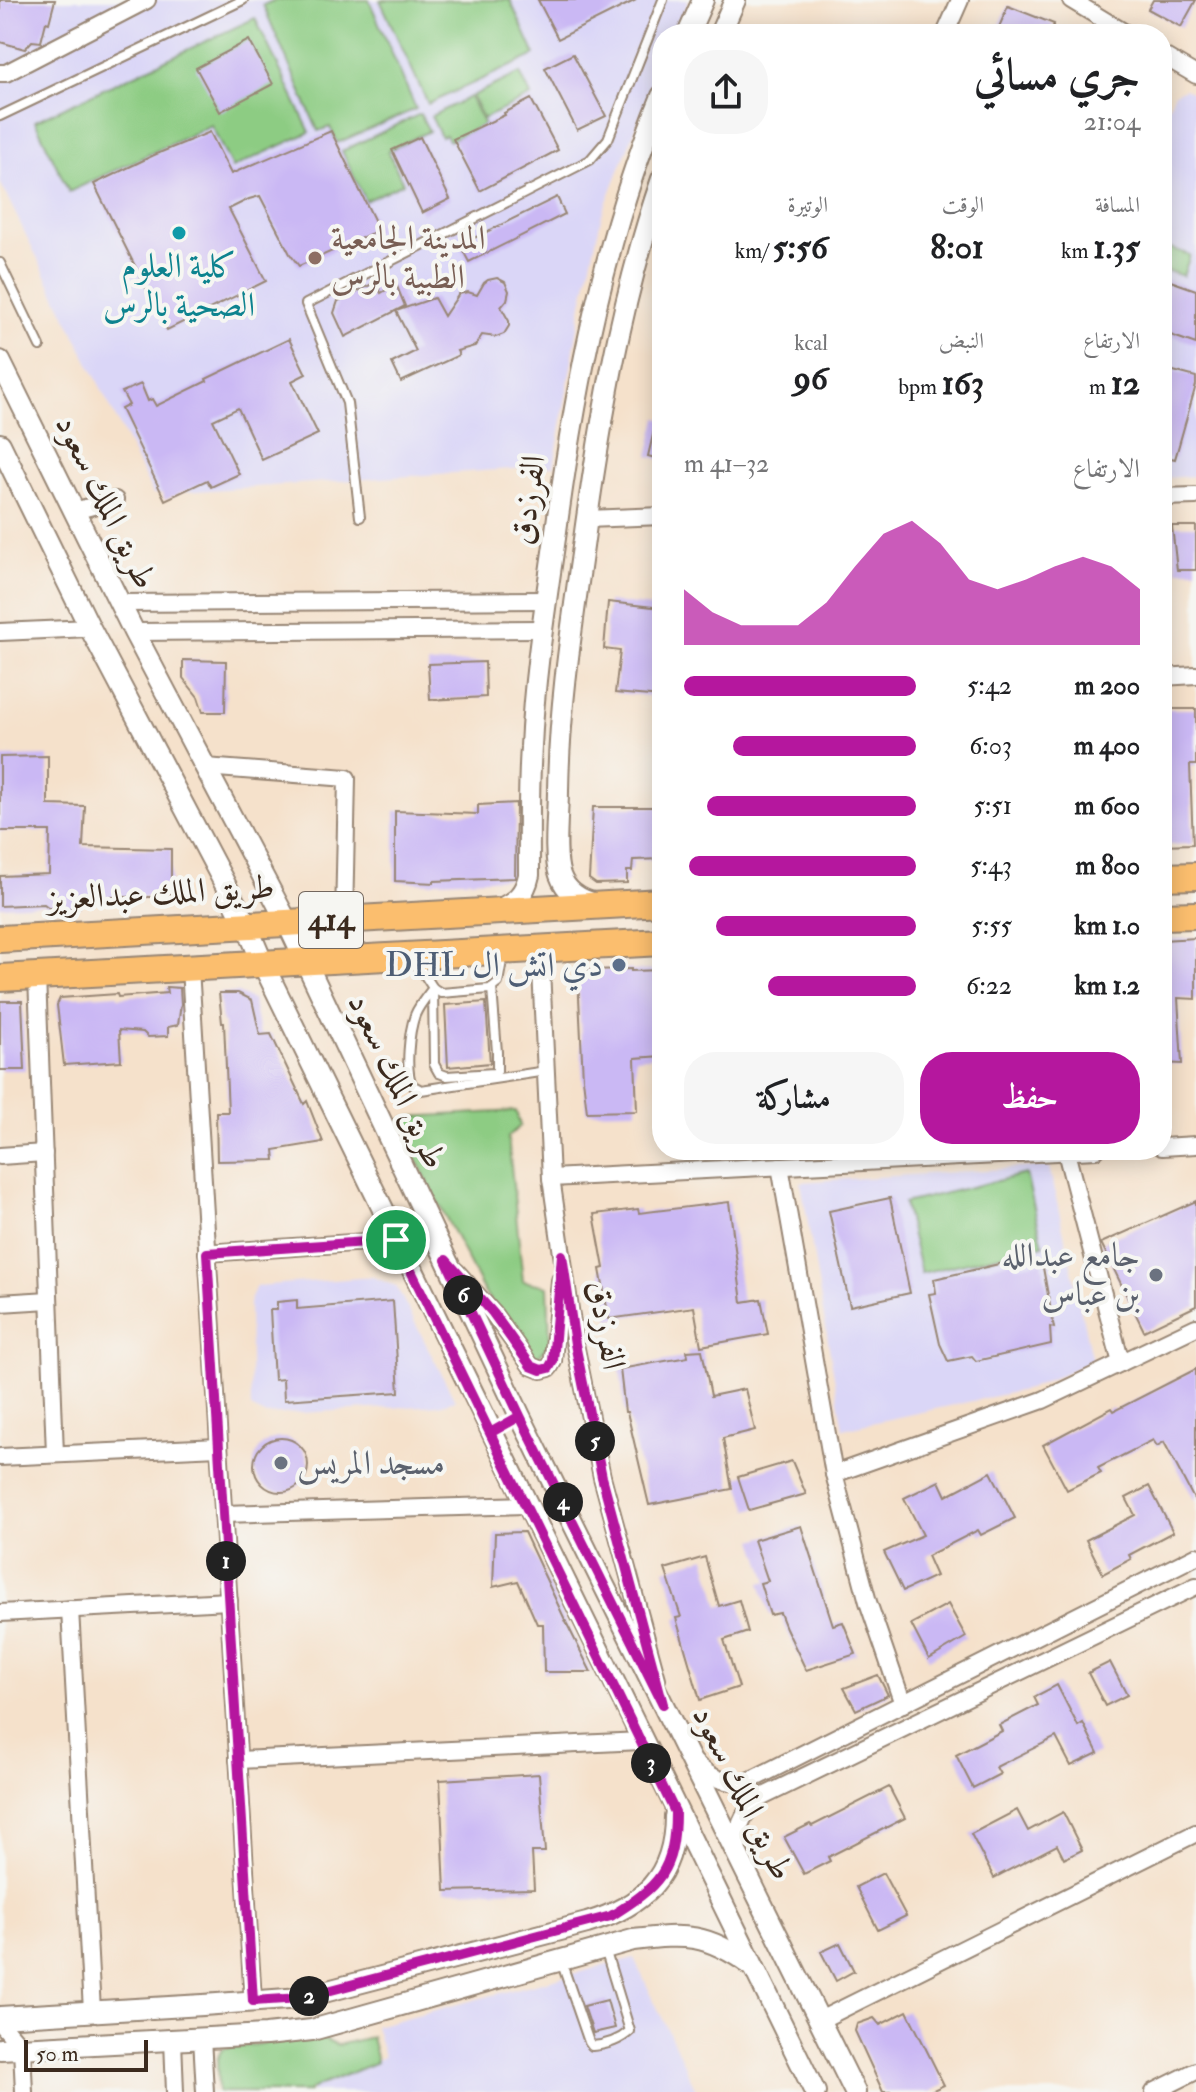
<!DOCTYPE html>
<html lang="ar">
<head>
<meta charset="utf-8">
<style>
  :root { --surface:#fff; --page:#f6f6f6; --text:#202124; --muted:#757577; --accent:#b5179e }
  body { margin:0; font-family:"IM FELL Double Pica",Amiri,serif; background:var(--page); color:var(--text); direction:rtl; height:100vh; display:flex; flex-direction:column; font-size:30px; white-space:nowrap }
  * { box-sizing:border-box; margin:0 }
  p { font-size:26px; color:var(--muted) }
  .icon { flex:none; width:44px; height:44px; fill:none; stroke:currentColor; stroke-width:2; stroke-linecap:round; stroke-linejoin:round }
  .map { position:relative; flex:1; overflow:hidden; direction:ltr }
  .details { position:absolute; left:652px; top:24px; width:520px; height:1136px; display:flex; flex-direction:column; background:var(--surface); border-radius:32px; box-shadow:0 4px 20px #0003; direction:rtl }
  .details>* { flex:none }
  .scale { position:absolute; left:24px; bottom:20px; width:124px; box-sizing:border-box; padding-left:8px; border:4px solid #3b2a1e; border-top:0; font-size:22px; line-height:28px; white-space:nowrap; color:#3b2a1e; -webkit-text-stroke:6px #f6f6f2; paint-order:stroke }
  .pin { position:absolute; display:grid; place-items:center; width:68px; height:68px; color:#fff; margin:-34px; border:4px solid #fff; border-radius:50%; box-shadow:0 2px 8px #0007 }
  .km { position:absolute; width:40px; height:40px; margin:-20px; border-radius:50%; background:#222; color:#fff; font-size:22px; line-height:40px; text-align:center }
  .round { display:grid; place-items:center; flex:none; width:84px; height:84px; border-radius:32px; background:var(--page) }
  .summary { display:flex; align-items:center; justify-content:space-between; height:136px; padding:0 32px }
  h1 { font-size:44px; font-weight:800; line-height:60px }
  .figures { display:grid; grid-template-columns:repeat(3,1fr); gap:12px; height:136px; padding:8px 32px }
  .figures div { display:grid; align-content:center }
  .figures b { font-size:34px; font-weight:800 }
  .figures small { font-size:22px; font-weight:400 }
  .figures p { font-size:22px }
  .chart { height:224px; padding:16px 32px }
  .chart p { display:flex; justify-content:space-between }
  .chart svg { width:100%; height:144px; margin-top:8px; fill:var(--accent); opacity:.7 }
  .action { display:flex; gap:16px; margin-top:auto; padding:16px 32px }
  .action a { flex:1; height:92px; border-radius:32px; background:var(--accent); color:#fff; font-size:32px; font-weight:800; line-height:92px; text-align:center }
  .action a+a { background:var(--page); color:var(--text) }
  ul { padding:0 32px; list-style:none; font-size:26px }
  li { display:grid; grid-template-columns:128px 96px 1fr; align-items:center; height:60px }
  li i { height:20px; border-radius:10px; background:var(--accent) }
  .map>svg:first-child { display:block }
  .built { fill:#dad6f7 }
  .green { fill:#8dcc83; stroke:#647b50; stroke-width:2 }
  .building { fill:#cab8f4 }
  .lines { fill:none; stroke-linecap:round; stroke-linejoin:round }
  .service-casing { stroke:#988674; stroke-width:12 }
  .minor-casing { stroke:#988674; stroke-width:20 }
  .tertiary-casing { stroke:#988674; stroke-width:24 }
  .trunk-casing { stroke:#988674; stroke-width:30 }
  .service { stroke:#fff; stroke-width:8 }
  .minor { stroke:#fff; stroke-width:16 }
  .tertiary { stroke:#fff; stroke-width:20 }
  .trunk { stroke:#fbbe6e; stroke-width:26 }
  .route-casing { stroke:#fff; stroke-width:16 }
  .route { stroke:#b5179e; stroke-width:10 }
  .culture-dot { fill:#0f9aa8; stroke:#f6f6f2; stroke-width:3 }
  .education-dot { fill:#8d6e63; stroke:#f6f6f2; stroke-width:3 }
  .service-dot { fill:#5c6f8a; stroke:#f6f6f2; stroke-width:3 }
  .worship-dot { fill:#6b7280; stroke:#f6f6f2; stroke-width:3 }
  .labels { text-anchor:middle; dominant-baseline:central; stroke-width:8; stroke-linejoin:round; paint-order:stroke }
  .shield { fill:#f6f6f2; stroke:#73675e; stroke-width:2 }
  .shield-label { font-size:32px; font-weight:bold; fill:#3b2a1e }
  .education-label { font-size:34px; fill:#785e54; stroke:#f6f6f2; text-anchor:start }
  .culture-label { font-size:34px; fill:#0d838f; stroke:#f6f6f2 }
  .street-label { font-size:34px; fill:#3b2a1e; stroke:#f6f6f2 }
  .service-label { font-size:34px; fill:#4e5e75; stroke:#f6f6f2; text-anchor:end }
  .worship-label { font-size:34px; fill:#5b616d; stroke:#f6f6f2; text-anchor:end }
</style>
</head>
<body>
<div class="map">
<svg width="1196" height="2092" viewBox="0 0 1196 2092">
  <rect width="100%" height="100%" fill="#f6f6f2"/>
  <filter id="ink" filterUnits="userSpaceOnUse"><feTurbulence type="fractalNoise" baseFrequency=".0125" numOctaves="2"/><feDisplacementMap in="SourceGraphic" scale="16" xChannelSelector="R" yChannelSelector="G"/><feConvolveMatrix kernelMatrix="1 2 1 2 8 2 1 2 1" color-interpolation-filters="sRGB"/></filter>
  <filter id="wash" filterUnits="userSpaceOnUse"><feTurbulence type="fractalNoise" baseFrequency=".006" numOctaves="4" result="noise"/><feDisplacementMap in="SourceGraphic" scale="32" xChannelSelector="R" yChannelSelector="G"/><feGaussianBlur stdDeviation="1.8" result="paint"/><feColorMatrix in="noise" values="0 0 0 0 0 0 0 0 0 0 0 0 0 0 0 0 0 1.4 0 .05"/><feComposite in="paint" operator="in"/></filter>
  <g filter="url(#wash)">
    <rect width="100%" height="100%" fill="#f5e1cb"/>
    <g class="built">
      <path d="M0,0H689L674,34H662V61L602,214L582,303L554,466L153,494L0,182Z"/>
      <path d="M1185,89L1196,95V476L1162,478V120L1175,93Z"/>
      <path d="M1049,1166L1092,1361L1028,1389L843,1429L801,1182Z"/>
      <path d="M373,1277L396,1286L455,1400L439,1405L265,1415L251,1408L249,1303L256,1286Z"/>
      <path d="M634,1958L697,2092H312V2089L384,2057L375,2026Z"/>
    </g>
    <g class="green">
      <path d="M275,0H369L416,109L337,143L330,127L318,131L263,5Z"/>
      <path d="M380,0H510L535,55L428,104Z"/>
      <path d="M255,18L310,132L232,168L211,125L69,192L35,121Z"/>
      <path d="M520,73L531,96L483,119L472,96Z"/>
      <path d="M470,97L484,125L449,141L446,135L441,137L431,116Z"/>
      <path d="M420,114L429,131L388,151L403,183L365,201L342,151Z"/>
      <path d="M1162,245L1190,255L1183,276L1162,269Z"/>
      <path d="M516,1111L520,1126L508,1137L523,1281L548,1286L550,1343L538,1357L524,1347L484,1292L397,1122L407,1117Z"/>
      <path d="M1026,1174L1043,1245L921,1273L904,1203Z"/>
      <path d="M318,2036L338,2045L371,2037L377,2062L309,2090V2092H218L217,2059L222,2049Z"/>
    </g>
    <g id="blocks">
      <g class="building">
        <path d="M0,0H55L49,23L46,22L41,42L32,41L25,49L0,42Z"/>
        <path d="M538,0H636L558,39Z"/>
        <path d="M1153,0H1196L1181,27L1148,9Z"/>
        <path d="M1008,6L1054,24L1050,34H996Z"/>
        <path d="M249,40L273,84L220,112L196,68Z"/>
        <path d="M573,54L606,116L577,130L545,68Z"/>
        <path d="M531,99L558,150L480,191L453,139L505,115L504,113Z"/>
        <path d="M331,131L379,230L299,266L290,254L260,196L249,199L229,209L266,281L167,330L94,184L154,155L210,132L231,174Z"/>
        <path d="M420,137L450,199L422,213L392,150Z"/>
        <path d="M557,197L565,214L469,262L460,245Z"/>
        <path d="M497,278L505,282L509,291L507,300L501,307L509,321V326L504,334L496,337L482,335L475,346L457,351L459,355L401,382L392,363L416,351L396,311L434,298L444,316L459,294L468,292L477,295L484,283L488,280Z"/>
        <path d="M1162,278L1196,290V344L1162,332Z"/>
        <path d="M376,282L381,293L396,284L405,306L345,337L334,313L338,301Z"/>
        <path d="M289,339L306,374L292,381L318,434L262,460L238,408L213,420L239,474L211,487L207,480L165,500L121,409L129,405L122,392L141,384L148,401L152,399L156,406L207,381L206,379Z"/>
        <path d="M1162,368L1196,377V385L1175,459L1162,456Z"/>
        <path d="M657,418L662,419V460L648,456Z"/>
        <path d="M1172,526H1196V570H1177Z"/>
        <path d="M608,602L662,608V697L615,693L620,651L604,649Z"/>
        <path d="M183,660L226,661L225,712H203L198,697L183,678Z"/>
        <path d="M485,662L486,697L430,700L428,664Z"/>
        <path d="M1162,709H1196V765H1190L1193,844L1162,845Z"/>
        <path d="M48,756V805L85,806L83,847L171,849V897H86L79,908H66L61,910L56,909L52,910L44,904L0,906V876L49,874L50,831H0V757Z"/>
        <path d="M516,803L515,878L434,881V883L395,881V811L478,814V805Z"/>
        <path d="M593,807H662V859L633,860L632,871H627V883L596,884L589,879Z"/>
        <path d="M1196,938V999L1178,998L1182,1064L1162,1063V940Z"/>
        <path d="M631,969V971L662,970V1056L635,1058L637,1111L587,1112L583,1079L578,977L585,970Z"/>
        <path d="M166,987L180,988L181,1004L178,1025L168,1027V1036L148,1037L143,1032L119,1030L121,1061L64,1065L57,1005L60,998L117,994L118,997L167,993Z"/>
        <path d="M219,993H238L252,1000L260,1035L271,1034L304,1104L307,1101L323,1142L274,1150L275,1160L217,1161L216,1112H228L224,1023H222Z"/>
        <path d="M0,1001H22L25,1070H0Z"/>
        <path d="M486,1002L490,1063L448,1067L445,1005Z"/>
        <path d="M890,1198L910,1293L850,1306L829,1211Z"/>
        <path d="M1196,1201V1306L1144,1331L1101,1243Z"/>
        <path d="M729,1202L742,1302L761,1299L768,1334L701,1346L694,1307L609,1319L600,1269L604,1268L594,1214L638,1209L639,1213Z"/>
        <path d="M1012,1261L1015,1266L1042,1262L1054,1328L1050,1327L1051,1344L976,1361L972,1356L948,1361L940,1344L929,1294L936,1293L934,1279Z"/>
        <path d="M297,1300V1309L393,1301L399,1392L284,1400L283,1379L274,1380L270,1310H277V1302Z"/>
        <path d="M702,1350L711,1396L745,1389L755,1430L723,1438L732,1489L649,1505L627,1412H625L620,1369L688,1357L687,1351Z"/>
        <path d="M1196,1369V1503L1164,1442L1157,1446L1153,1440L1098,1468L1101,1473L1067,1490L1043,1445L1112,1408L1114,1411Z"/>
        <circle cx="281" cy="1465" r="27"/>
        <path d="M792,1461L806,1494L749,1510L738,1477Z"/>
        <path d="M991,1472L1015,1518L981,1535L978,1530L927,1556L936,1576L903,1591L884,1552L923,1535L904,1498L939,1481L946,1496Z"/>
        <path d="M1149,1486L1173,1532L1129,1555L1131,1559L1103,1574L1086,1540L1135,1515L1126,1498Z"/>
        <path d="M801,1526L833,1625L843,1622L856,1654L806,1670L786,1628L780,1613L770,1615L760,1583L768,1581L754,1540Z"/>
        <path d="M524,1532L567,1624L591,1672H544L543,1624H537L518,1581L493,1587L495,1533Z"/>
        <path d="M705,1557L719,1606L739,1600L748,1632L724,1640L739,1687L700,1700L676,1618L681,1617L665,1569Z"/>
        <path d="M948,1604L966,1637L929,1659L911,1624Z"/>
        <path d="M1110,1662L1127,1695L1105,1706L1088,1673Z"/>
        <path d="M878,1675L888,1695L856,1710L844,1688Z"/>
        <path d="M1057,1685L1078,1726L1083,1723L1098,1753L1071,1766L1056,1737L996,1767L1000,1774L973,1788L956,1755L1002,1731L999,1725L1038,1705L1034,1697Z"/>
        <path d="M539,1774L545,1852H532L534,1889L445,1891L440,1780Z"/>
        <path d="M889,1787L905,1818L828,1857L830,1861L804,1874L784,1837L810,1824L812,1826Z"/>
        <path d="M1017,1810L1028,1831L1063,1812L1082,1850L1064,1859L1057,1845L994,1878L971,1834Z"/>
        <path d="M883,1873L906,1916L878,1930L856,1887Z"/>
        <path d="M840,1943L854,1971L836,1981L821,1952Z"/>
        <path d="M607,2000L615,2028L593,2033L584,2006Z"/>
        <path d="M907,2011L944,2085L929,2092H883L855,2031L857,2024L874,2018L880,2025Z"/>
      </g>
    </g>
  </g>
  <g filter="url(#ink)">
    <use href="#blocks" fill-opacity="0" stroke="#988674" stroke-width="2"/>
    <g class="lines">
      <g class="service-casing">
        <g id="service">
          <path d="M0,116L243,0"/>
          <path d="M0,263L40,346"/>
          <path d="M360,517L347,403L306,304L590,160L608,139L663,0"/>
          <path d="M415,960L433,988L441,993L490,989L498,983L503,955"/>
          <path d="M433,988C427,996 419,1005 415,1015C409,1032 405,1069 412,1085L421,1090L546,1071"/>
          <path d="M433,988L434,1064L439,1073L447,1076L494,1073L497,1071V1052L492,988"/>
          <path d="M561,1961L589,2042L592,2046C606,2045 620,2040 630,2031L605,1949"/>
        </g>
      </g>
      <g class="minor-casing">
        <g id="minor">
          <path d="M1071,0L1127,34"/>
          <path d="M945,34L960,0"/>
          <path d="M1162,55L1196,75"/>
          <path d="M0,73H6L147,0"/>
          <path d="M1162,497L1196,496"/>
          <path d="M74,511L115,500"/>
          <path d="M587,519L662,516"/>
          <path d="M120,603L547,600"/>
          <path d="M0,632L90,628"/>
          <path d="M134,632L543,629"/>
          <path d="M1162,677L1196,675"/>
          <path d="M205,767L347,778L344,919"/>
          <path d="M540,948L551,1178L575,1344L602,1477L657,1679"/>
          <path d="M190,968L253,2001"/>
          <path d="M37,976L55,1454"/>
          <path d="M1162,1147L1196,1145"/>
          <path d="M1066,1152L1121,1363"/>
          <path d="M0,1156L44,1153"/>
          <path d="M780,1166L834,1474L868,1602L903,1704"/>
          <path d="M551,1178L1096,1150"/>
          <path d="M207,1253L396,1240"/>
          <path d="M456,1271L493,1313L531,1366L541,1370L549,1368L553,1361L560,1280"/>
          <path d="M0,1303L49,1300"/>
          <path d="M0,1457L219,1447"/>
          <path d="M834,1474L1043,1400L1196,1327"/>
          <path d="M223,1514L525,1505"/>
          <path d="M70,1609L92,2011"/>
          <path d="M0,1613L229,1601"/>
          <path d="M238,1760L641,1741"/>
          <path d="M694,1762C710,1778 724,1784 747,1782L1196,1556"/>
          <path d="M738,1853C736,1829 741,1814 760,1798L1196,1586"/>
          <path d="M820,2020L1196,1833"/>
          <path d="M0,2022L22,2048L24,2092"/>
          <path d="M202,2038L205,2092"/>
          <path d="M173,2040L175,2092"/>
          <path d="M1154,2092L1196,2071"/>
        </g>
      </g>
      <g class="tertiary-casing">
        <g id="tertiary">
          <path d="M688,34L703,0"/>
          <path d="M720,34L735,0"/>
          <path d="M0,361L134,632L287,922L520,1416L855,2092"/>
          <path d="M0,444L90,628L246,924L263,964C445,1341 629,1717 815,2092"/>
          <path d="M596,904C579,900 566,892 560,875C553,856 558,813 558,791C559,712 571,632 582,554C599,428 620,300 662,179"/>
          <path d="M498,910C516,902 525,894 529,875C529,832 528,790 531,747C534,675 546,602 556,531C576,382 605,235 662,96"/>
          <path d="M0,2017L203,2005L301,1998L587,1923C643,1906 675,1877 675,1816"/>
          <path d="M0,2049L266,2035L312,2030L633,1940C686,1934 706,1933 751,1965"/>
        </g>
      </g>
      <g class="trunk-casing">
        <g id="trunk">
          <path d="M1162,877L1196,876"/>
          <path d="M1162,916L1196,915"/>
          <path d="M0,939L662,902"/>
          <path d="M0,978L662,942"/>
        </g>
      </g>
      <use href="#service" class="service"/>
      <use href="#minor" class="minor"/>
      <use href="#tertiary" class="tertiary"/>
      <use href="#trunk" class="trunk"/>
    </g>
  </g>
  <g class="lines" filter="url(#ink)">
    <g class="route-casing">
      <path id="route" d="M396,1240L207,1253L253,2001L301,1998L611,1916C659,1886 675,1871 675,1812L490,1433L520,1416L663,1704L602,1477L575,1344L562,1255L553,1361L549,1368L541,1370L531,1366L493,1313L446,1260L520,1416L490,1433L396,1240"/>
    </g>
    <use href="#route" class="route"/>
  </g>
  <circle class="culture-dot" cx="179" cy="233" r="8"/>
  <circle class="education-dot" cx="315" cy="258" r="8"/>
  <circle class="service-dot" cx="619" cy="965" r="8"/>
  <g class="worship-dot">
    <circle cx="1156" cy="1275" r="8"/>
    <circle cx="281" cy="1463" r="8"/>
  </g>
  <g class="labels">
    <rect class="shield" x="299" y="892" width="64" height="56" rx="6"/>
    <g class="shield-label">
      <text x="331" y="920">414</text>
    </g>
    <g class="education-label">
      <text x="331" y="238">المدينة الجامعية<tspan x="331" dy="39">الطبية بالرس</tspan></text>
    </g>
    <g class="culture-label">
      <text x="179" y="266">كلية العلوم<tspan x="179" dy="39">الصحية بالرس</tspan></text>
    </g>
    <g class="street-label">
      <text transform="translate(528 500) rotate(-82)">الفرزدق</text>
      <text transform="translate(106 502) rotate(64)">طريق الملك سعود</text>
      <text transform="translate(161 893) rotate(-3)">طريق الملك عبدالعزيز</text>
      <text transform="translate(397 1081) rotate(65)">طريق الملك سعود</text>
      <text transform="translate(606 1325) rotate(80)">الفرزدق</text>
      <text transform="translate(743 1793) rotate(64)">طريق الملك سعود</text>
    </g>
    <g class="service-label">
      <text x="603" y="965">DHL دي اتش ال</text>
    </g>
    <g class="worship-label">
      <text x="1140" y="1255">جامع عبدالله<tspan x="1140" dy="39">بن عباس</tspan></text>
      <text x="297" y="1463" text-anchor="start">مسجد المريس</text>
    </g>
  </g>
</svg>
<div class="scale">50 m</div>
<div class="pin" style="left:396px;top:1240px;background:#1e9e55"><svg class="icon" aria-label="arrive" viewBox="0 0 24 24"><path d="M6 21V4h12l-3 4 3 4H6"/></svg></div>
<b class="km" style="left:226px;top:1561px">1</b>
<b class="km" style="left:309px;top:1996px">2</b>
<b class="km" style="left:651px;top:1763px">3</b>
<b class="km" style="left:563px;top:1502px">4</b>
<b class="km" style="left:595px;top:1441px">5</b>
<b class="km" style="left:463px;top:1295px">6</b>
<section class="details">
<div class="summary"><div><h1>جري مسائي</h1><p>21:04</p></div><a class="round"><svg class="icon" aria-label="share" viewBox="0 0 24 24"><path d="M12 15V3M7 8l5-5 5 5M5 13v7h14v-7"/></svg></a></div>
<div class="figures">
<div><p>المسافة</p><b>1.35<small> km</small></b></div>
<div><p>الوقت</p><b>8:01</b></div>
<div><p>الوتيرة</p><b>5:56<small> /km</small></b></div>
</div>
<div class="figures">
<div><p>الارتفاع</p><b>12<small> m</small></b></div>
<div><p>النبض</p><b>163<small> bpm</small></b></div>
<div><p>kcal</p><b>96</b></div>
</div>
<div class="chart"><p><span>الارتفاع</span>32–41 m</p>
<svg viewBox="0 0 160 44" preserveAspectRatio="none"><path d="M0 44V27L10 34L20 38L30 38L40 38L50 31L60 20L70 10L80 6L90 13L100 24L110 27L120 24L130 20L140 17L150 20L160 27V44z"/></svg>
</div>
<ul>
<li><b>200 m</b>5:42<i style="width:100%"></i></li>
<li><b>400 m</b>6:03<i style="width:79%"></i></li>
<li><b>600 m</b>5:51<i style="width:90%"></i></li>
<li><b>800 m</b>5:43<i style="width:98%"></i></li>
<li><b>1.0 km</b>5:55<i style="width:86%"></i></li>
<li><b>1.2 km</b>6:22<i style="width:64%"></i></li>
</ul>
<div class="action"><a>حفظ</a><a>مشاركة</a></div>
</section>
</div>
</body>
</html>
